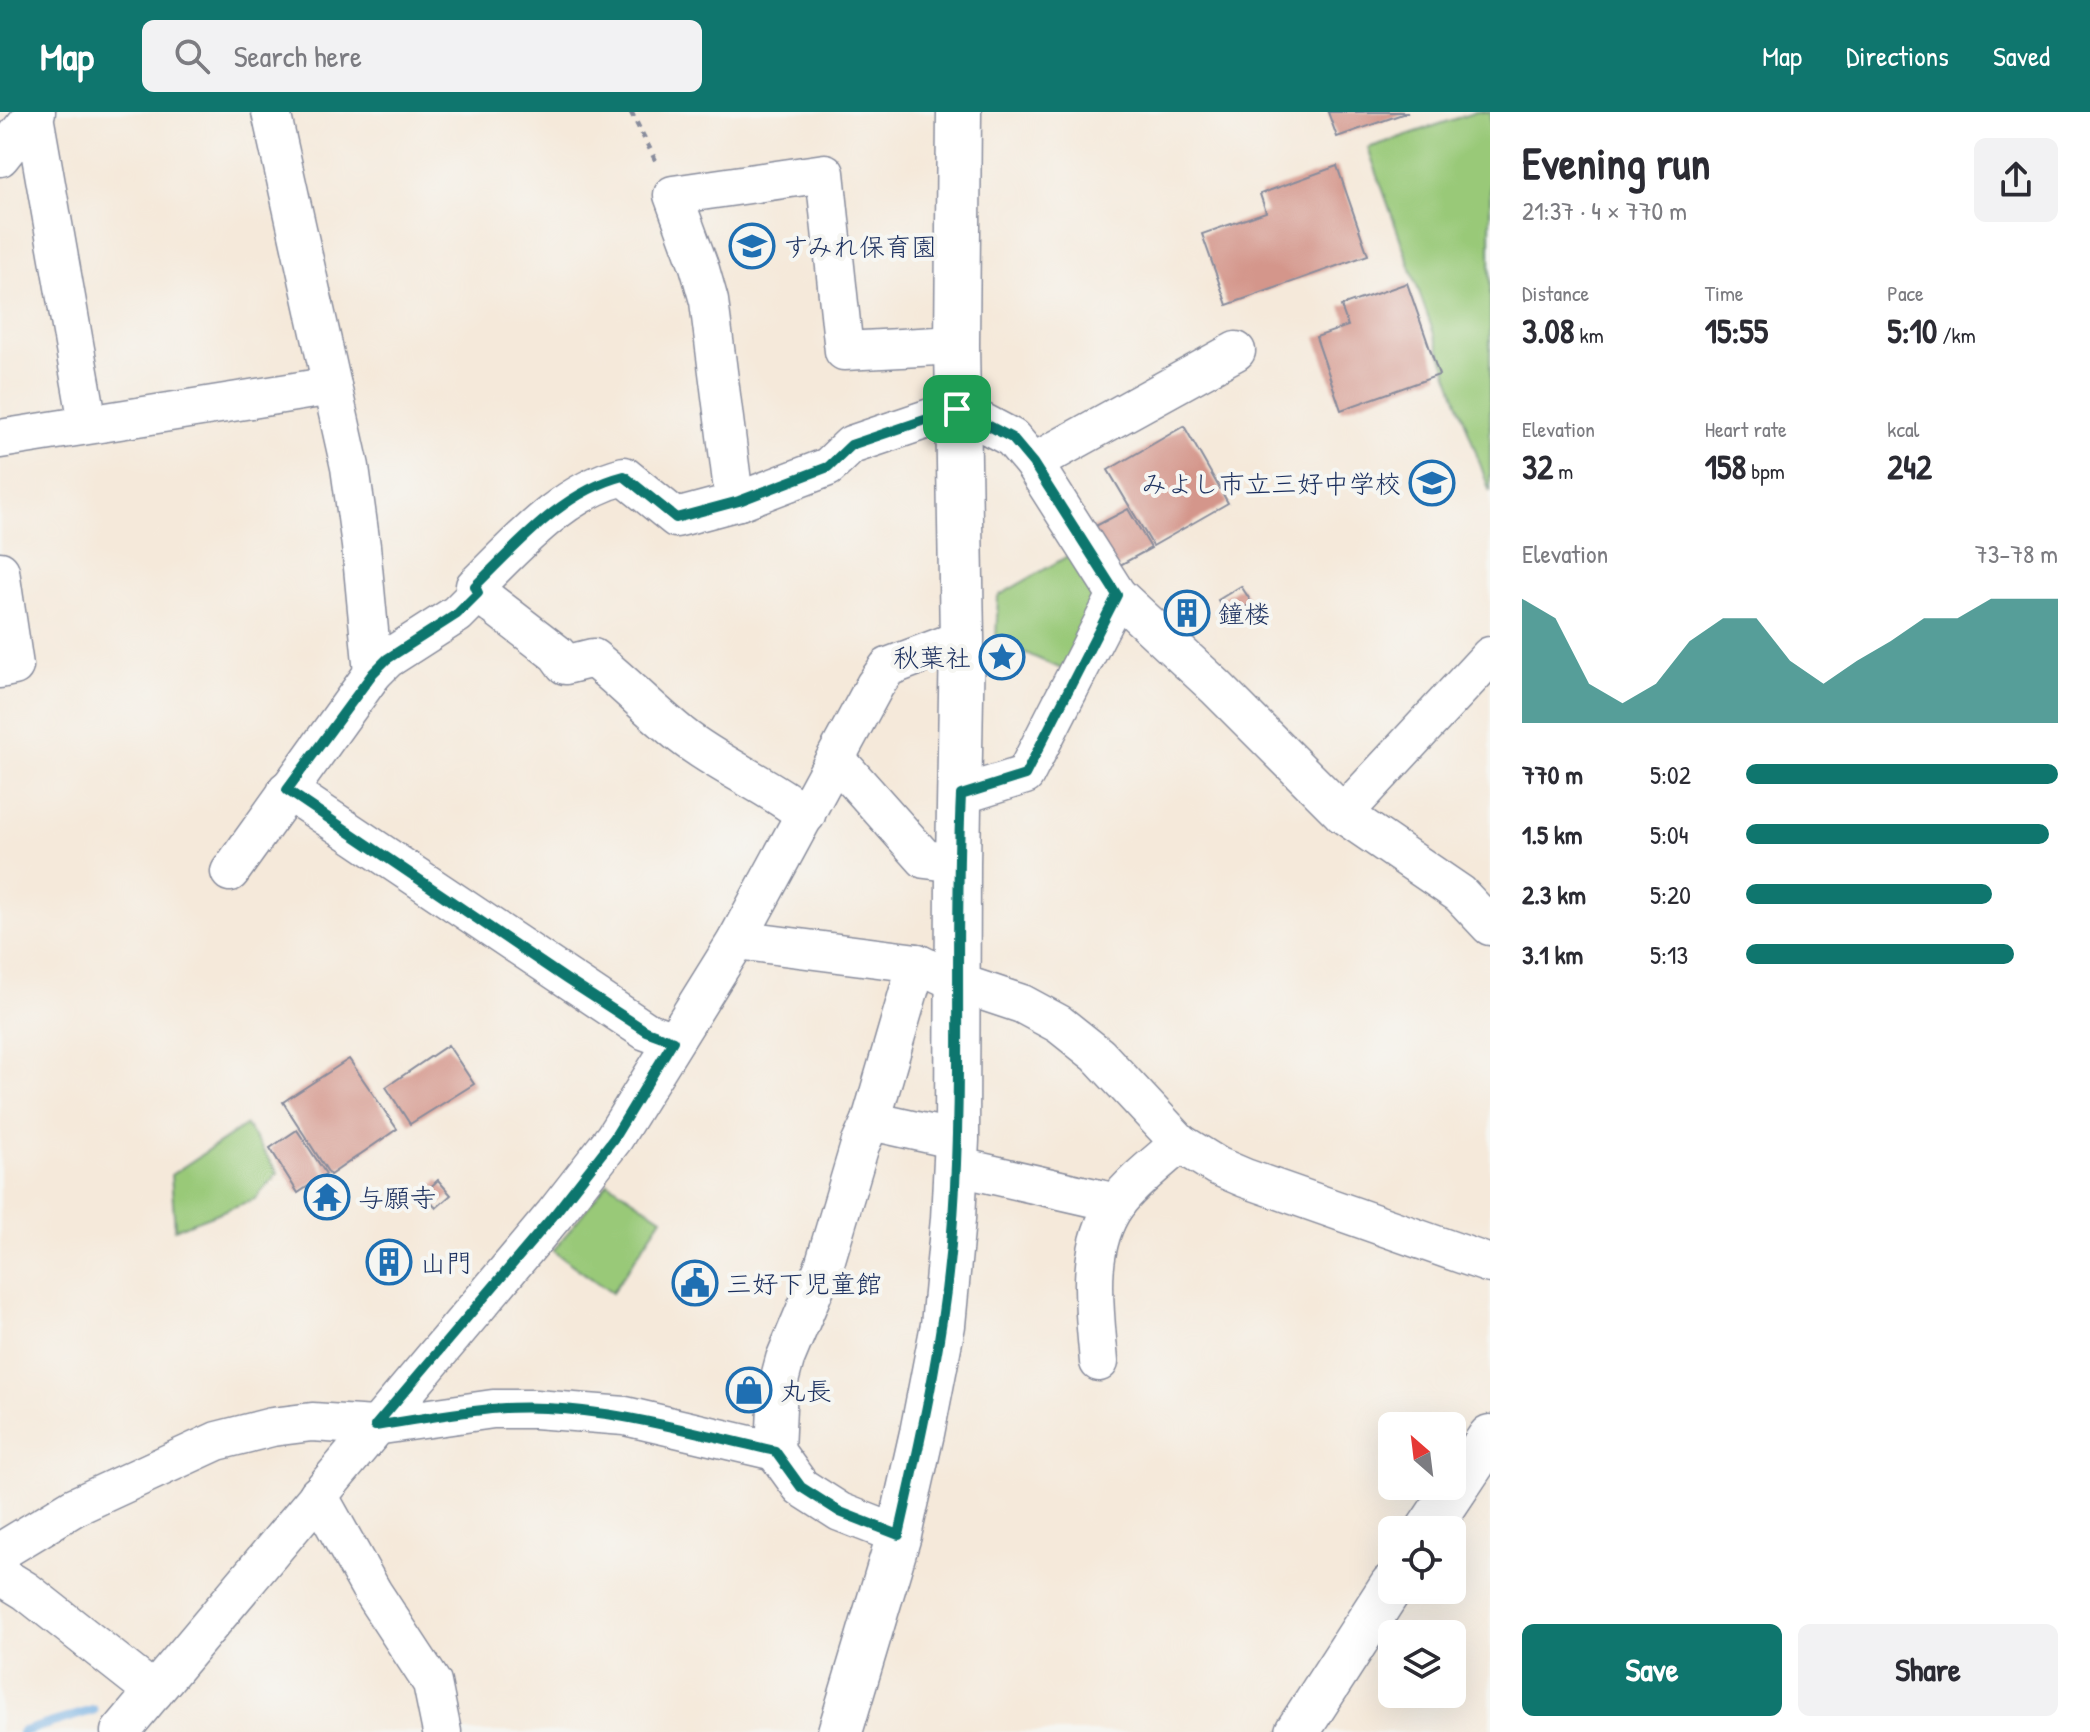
<!DOCTYPE html>
<html lang="en">
<head>
<meta charset="utf-8">
<style>
  :root { --surface:#fff; --page:#f2f2f3; --text:#2b2b33; --muted:#7c7c81; --accent:#0f766e }
  body { margin:0; font-family:"Patrick Hand","Klee One",sans-serif; background:var(--page); color:var(--text); height:100vh; display:flex; flex-direction:column; font-size:30px; white-space:nowrap }
  * { box-sizing:border-box; margin:0 }
  p { font-size:26px; color:var(--muted) }
  .icon { flex:none; width:44px; height:44px; fill:none; stroke:currentColor; stroke-width:2; stroke-linecap:round; stroke-linejoin:round }
  .map { position:relative; flex:1; overflow:hidden }
  .details { display:flex; flex-direction:column; background:var(--surface); width:600px }
  .details>* { flex:none }
  .needle { width:52px; rotate:332deg }
  .controls { position:absolute; left:1378px; top:1300px; display:grid; gap:16px }
  .controls a { display:grid; place-items:center; width:88px; height:88px; border-radius:12px; background:var(--surface); box-shadow:0 8px 32px #0002; font-size:40px }
  .pin { position:absolute; display:grid; place-items:center; width:68px; height:68px; color:#fff; margin:-34px; border-radius:16px; box-shadow:0 4px 12px #0006 }
  .round { display:grid; place-items:center; flex:none; width:84px; height:84px; border-radius:12px; background:var(--page) }
  .headline { display:flex; align-items:center; justify-content:space-between; height:136px; padding:0 32px }
  h1 { font-size:44px; font-weight:700; line-height:60px }
  .figures { display:grid; grid-template-columns:repeat(3,1fr); gap:12px; height:136px; padding:8px 32px }
  .figures div { display:grid; align-content:center }
  .figures b { font-size:34px; font-weight:700 }
  .figures small { font-size:22px; font-weight:400 }
  .figures p { font-size:22px }
  .chart { height:224px; padding:16px 32px }
  .chart p { display:flex; justify-content:space-between }
  .chart svg { width:100%; height:144px; margin-top:8px; fill:var(--accent); opacity:.7 }
  .cta { display:flex; gap:16px; margin-top:auto; padding:16px 32px }
  .cta a { flex:1; height:92px; border-radius:12px; background:var(--accent); color:#fff; font-size:32px; font-weight:700; line-height:92px; text-align:center }
  .cta a+a { background:var(--page); color:var(--text) }
  ul { padding:0 32px; list-style:none; font-size:26px }
  li { display:grid; grid-template-columns:128px 96px 1fr; align-items:center; height:60px }
  li i { height:20px; border-radius:10px; background:var(--accent) }
  header { display:flex; align-items:center; gap:48px; box-sizing:border-box; height:112px; padding:0 40px; background:var(--accent); color:#fff }
  header strong { font-size:38px }
  nav { display:flex; gap:44px; margin-inline-start:auto; font-size:28px }
  .search { width:560px; height:72px; background:var(--page); display:flex; align-items:center; gap:20px; box-sizing:border-box; padding:0 28px; border-radius:12px; color:var(--muted); font-size:30px }
  main { display:flex; flex:1; min-height:0 }
  .map>svg:first-child { display:block }
  .green { fill:#99c978; stroke:#5a7c6b; stroke-width:2 }
  .lines { fill:none; stroke-linecap:round; stroke-linejoin:round }
  .stream { stroke:#6face1; stroke-width:9 }
  .building { fill:#d4968b }
  .minor-casing { stroke:#888c9c; stroke-width:41 }
  .tertiary-casing { stroke:#888c9c; stroke-width:47 }
  .path { stroke:#888c9c; stroke-width:5; stroke-dasharray:6 6; stroke-linecap:butt }
  .minor { stroke:#fff; stroke-width:38 }
  .tertiary { stroke:#fff; stroke-width:44 }
  .route-casing { stroke:#fff; stroke-width:16 }
  .route { stroke:#0f766e; stroke-width:10 }
  .labels { text-anchor:middle; dominant-baseline:central; stroke-width:8; stroke-linejoin:round; paint-order:stroke }
  .poi-label { font-size:26px; fill:#1b2f5e; stroke:#f6f6f2; text-anchor:start }
</style>
</head>
<body>
<header>
<strong>Map</strong>
<div class="search"><svg class="icon" aria-label="search" viewBox="0 0 24 24"><circle cx="10" cy="10" r="6"/><path d="M15 15l6 6"/></svg>Search here</div>
<nav><a>Map</a><a>Directions</a><a>Saved</a></nav>
</header>
<main>
<div class="map">
<svg width="1490" height="1620" viewBox="0 0 1490 1620">
  <rect width="100%" height="100%" fill="#f6f6f2"/>
  <filter id="ink" filterUnits="userSpaceOnUse"><feTurbulence type="fractalNoise" baseFrequency=".0125" numOctaves="2"/><feDisplacementMap in="SourceGraphic" scale="16" xChannelSelector="R" yChannelSelector="G"/><feConvolveMatrix kernelMatrix="1 2 1 2 8 2 1 2 1" color-interpolation-filters="sRGB"/></filter>
  <filter id="wash" filterUnits="userSpaceOnUse"><feTurbulence type="fractalNoise" baseFrequency=".006" numOctaves="4" result="noise"/><feDisplacementMap in="SourceGraphic" scale="32" xChannelSelector="R" yChannelSelector="G"/><feGaussianBlur stdDeviation="1.8" result="paint"/><feColorMatrix in="noise" values="0 0 0 0 0 0 0 0 0 0 0 0 0 0 0 0 0 1.4 0 .05"/><feComposite in="paint" operator="in"/></filter>
  <g filter="url(#wash)">
    <rect width="100%" height="100%" fill="#f5e9da"/>
    <g class="green">
      <path d="M1476,0H1490V380L1368,36Z"/>
      <path d="M1075,440L1104,494L1066,559L996,528L998,484Z"/>
      <path d="M246,1013L278,1061L255,1087L175,1117L171,1063Z"/>
      <path d="M608,1070L662,1106L612,1181L553,1139Z"/>
    </g>
    <g class="lines">
      <path class="stream" d="M22,1620L94,1598"/>
    </g>
    <g id="blocks">
      <g class="building">
        <path d="M1328,0H1408L1337,25Z"/>
        <path d="M1337,54L1368,143L1227,193L1202,122L1266,100L1260,82Z"/>
        <path d="M1407,171L1439,263L1341,298L1316,225L1348,214L1341,194Z"/>
        <path d="M1184,314L1228,391L1153,434L1108,358Z"/>
        <path d="M1128,397L1151,436L1113,457L1090,417Z"/>
        <path d="M1241,474L1252,491L1228,505L1218,488Z"/>
        <path d="M1191,485L1204,505L1182,518L1170,497Z"/>
        <path d="M448,933L474,972L410,1012L386,975Z"/>
        <path d="M349,947L397,1017L330,1063L283,990Z"/>
        <path d="M297,1018L326,1062L298,1081L270,1036Z"/>
        <path d="M438,1068L451,1083L436,1096L423,1082Z"/>
        <path d="M392,1131L407,1153L385,1168L370,1146Z"/>
      </g>
    </g>
  </g>
  <g filter="url(#ink)">
    <use href="#blocks" fill-opacity="0" stroke="#888c9c" stroke-width="2"/>
    <g class="lines">
      <g class="minor-casing">
        <g id="minor">
          <path d="M271,0L350,355L361,434L373,561L387,547L457,502L478,481L475,474C519,431 562,380 624,364L676,406L739,389L828,355L851,333L957,297L1012,326L1033,351L1117,483L1216,575L1343,702L1460,782L1490,814"/>
          <path d="M34,4L88,311"/>
          <path d="M0,45L36,0"/>
          <path d="M0,327L332,274"/>
          <path d="M1033,351L1236,239"/>
          <path d="M739,389L732,370L709,189L699,154L673,83L825,61L844,239L957,233"/>
          <path d="M0,459L14,554L0,557"/>
          <path d="M478,481L557,542L565,553L593,546C623,570 651,599 681,623C720,654 767,672 806,703"/>
          <path d="M836,647L925,747L958,751"/>
          <path d="M287,678L646,919L673,929"/>
          <path d="M961,683L1025,663L1117,483"/>
          <path d="M1343,702L1490,544"/>
          <path d="M230,760L373,561"/>
          <path d="M737,828L917,851L959,871L1022,892L1059,912L1098,943L1180,1031L1217,1054L1245,1066L1490,1152"/>
          <path d="M871,1009L957,1028"/>
          <path d="M955,1054L1117,1091"/>
          <path d="M1099,1250C1095,1199 1084,1137 1116,1092C1130,1072 1161,1048 1180,1031"/>
          <path d="M775,1339L801,1375L840,1400L899,1423"/>
          <path d="M318,1383L373,1481L432,1571L442,1620"/>
          <path d="M0,1440L74,1395L217,1329L272,1315L312,1310L375,1314L493,1297H535L625,1304L775,1339L778,1273L785,1247L824,1154L860,1033L871,1009L917,851"/>
          <path d="M0,1463L26,1479L154,1580"/>
          <path d="M120,1620L554,1103L614,1026L737,828L875,573L888,555L962,527"/>
        </g>
      </g>
      <g class="tertiary-casing">
        <g id="tertiary">
          <path d="M1428,1418L1490,1325"/>
          <path d="M840,1620L899,1423L922,1321L943,1213L953,1107L957,1028L958,751L962,527L957,233L959,0"/>
          <path d="M1297,1620L1392,1473"/>
        </g>
      </g>
      <path class="path" d="M631,0L658,53"/>
      <use href="#minor" class="minor"/>
      <use href="#tertiary" class="tertiary"/>
    </g>
  </g>
  <g class="lines" filter="url(#ink)">
    <g class="route-casing">
      <path id="route" d="M957,297L1012,326L1033,351L1117,483L1025,663L961,683C954,824 963,966 953,1107C946,1215 923,1318 899,1423L840,1400L801,1375L775,1339C682,1318 587,1288 491,1297C452,1301 413,1308 375,1314L554,1103L614,1026L673,929L646,919L566,867L287,678L373,561L387,547L457,502L478,481L475,474C519,431 562,380 624,364L676,406L739,389L828,355L851,333Z"/>
    </g>
    <use href="#route" class="route"/>
  </g>
  <defs>
    <g id="school-ring" transform="scale(2.3)"><circle r="9.5" fill="#f6f6f2" stroke="#1f6fb2" stroke-width="1.5"/><path d="M0-5L7-2L0 1L-7-2ZM-4 1L0 2.5L4 1V4Q0 6-4 4Z" fill="#1f6fb2"/></g>
    <g id="building-ring" transform="scale(2.3)"><circle r="9.5" fill="#f6f6f2" stroke="#1f6fb2" stroke-width="1.5"/><path d="M-4-6H4V6H1V3H-1V6H-4ZM-2.5-4.3h1.7v1.8h-1.7ZM.8-4.3h1.7v1.8H.8ZM-2.5-1h1.7V.8h-1.7ZM.8-1h1.7V.8H.8Z" fill="#1f6fb2"/></g>
    <g id="sight-ring" transform="scale(2.3)"><circle r="9.5" fill="#f6f6f2" stroke="#1f6fb2" stroke-width="1.5"/><path d="M0-6L1.8-2.2L6-1.7L2.9 1.2L3.7 5.4L0 3.3L-3.7 5.4L-2.9 1.2L-6-1.7L-1.8-2.2Z" fill="#1f6fb2"/></g>
    <g id="temple-ring" transform="scale(2.3)"><circle r="9.5" fill="#f6f6f2" stroke="#1f6fb2" stroke-width="1.5"/><path d="M0-6L5-2H3V0L6.5 2.5H4V6H1.5V3h-3V6H-4V2.5H-6.5L-3 0V-2H-5Z" fill="#1f6fb2"/></g>
    <g id="civic-ring" transform="scale(2.3)"><circle r="9.5" fill="#f6f6f2" stroke="#1f6fb2" stroke-width="1.5"/><path d="M-.6-6.5H3V-4.5H.6V-3L4-1V1h2V6H-6V1h2V-1L-.6-3ZM-1.2 2.5V6h2.4V2.5Z" fill="#1f6fb2"/></g>
    <g id="shop-ring" transform="scale(2.3)"><circle r="9.5" fill="#f6f6f2" stroke="#1f6fb2" stroke-width="1.5"/><path d="M-5-2.5h2.3a2.7 3.5 0 0 1 5.4 0H5L5.5 6h-11ZM-1.5-2.5h3a1.5 2.3 0 0 0-3 0Z" fill="#1f6fb2"/></g>
  </defs>
  <g fill-rule="evenodd">
    <use href="#school-ring" x="752" y="134"/>
    <use href="#school-ring" x="1432" y="371"/>
    <use href="#building-ring" x="1187" y="501"/>
    <use href="#sight-ring" x="1002" y="545"/>
    <use href="#temple-ring" x="327" y="1085"/>
    <use href="#building-ring" x="389" y="1150"/>
    <use href="#civic-ring" x="695" y="1171"/>
    <use href="#shop-ring" x="749" y="1278"/>
  </g>
  <g class="labels">
    <g class="poi-label">
      <text x="783" y="134">すみれ保育園</text>
      <text x="1401" y="371" text-anchor="end">みよし市立三好中学校</text>
      <text x="1218" y="501">鐘楼</text>
      <text x="971" y="545" text-anchor="end">秋葉社</text>
      <text x="358" y="1085">与願寺</text>
      <text x="420" y="1150">山門</text>
      <text x="726" y="1171">三好下児童館</text>
      <text x="780" y="1278">丸長</text>
    </g>
  </g>
</svg>
<div class="controls">
<a><svg class="needle" viewBox="-14 -14 28 28"><path d="M0-13l5 13h-10z" fill="#e53935"/><path d="M0 13l5-13h-10z" fill="#7c7c81"/></svg></a>
<a><svg class="icon" aria-label="locate" viewBox="0 0 24 24"><circle cx="12" cy="12" r="6"/><path d="M12 2v4M12 18v4M2 12h4M18 12h4"/></svg></a>
<a><svg class="icon" aria-label="layers" viewBox="0 0 24 24"><path d="M12 4l9 5-9 5-9-5zM3 14l9 5 9-5"/></svg></a>
</div>
<div class="pin" style="left:957px;top:297px;background:#1e9e55"><svg class="icon" aria-label="arrive" viewBox="0 0 24 24"><path d="M6 21V4h12l-3 4 3 4H6"/></svg></div>
</div>
<section class="details">
<div class="headline"><div><h1>Evening run</h1><p>21:37 · 4 × 770 m</p></div><a class="round"><svg class="icon" aria-label="share" viewBox="0 0 24 24"><path d="M12 15V3M7 8l5-5 5 5M5 13v7h14v-7"/></svg></a></div>
<div class="figures">
<div><p>Distance</p><b>3.08<small> km</small></b></div>
<div><p>Time</p><b>15:55</b></div>
<div><p>Pace</p><b>5:10<small> /km</small></b></div>
</div>
<div class="figures">
<div><p>Elevation</p><b>32<small> m</small></b></div>
<div><p>Heart rate</p><b>158<small> bpm</small></b></div>
<div><p>kcal</p><b>242</b></div>
</div>
<div class="chart"><p><span>Elevation</span>73–78 m</p>
<svg viewBox="0 0 160 44" preserveAspectRatio="none"><path d="M0 44V6L10 12L20 32L30 38L40 32L50 19L60 12L70 12L80 25L90 32L100 25L110 19L120 12L130 12L140 6L150 6L160 6V44z"/></svg>
</div>
<ul>
<li><b>770 m</b>5:02<i style="width:100%"></i></li>
<li><b>1.5 km</b>5:04<i style="width:97%"></i></li>
<li><b>2.3 km</b>5:20<i style="width:79%"></i></li>
<li><b>3.1 km</b>5:13<i style="width:86%"></i></li>
</ul>
<div class="cta"><a>Save</a><a>Share</a></div>
</section>
</main>
</body>
</html>
